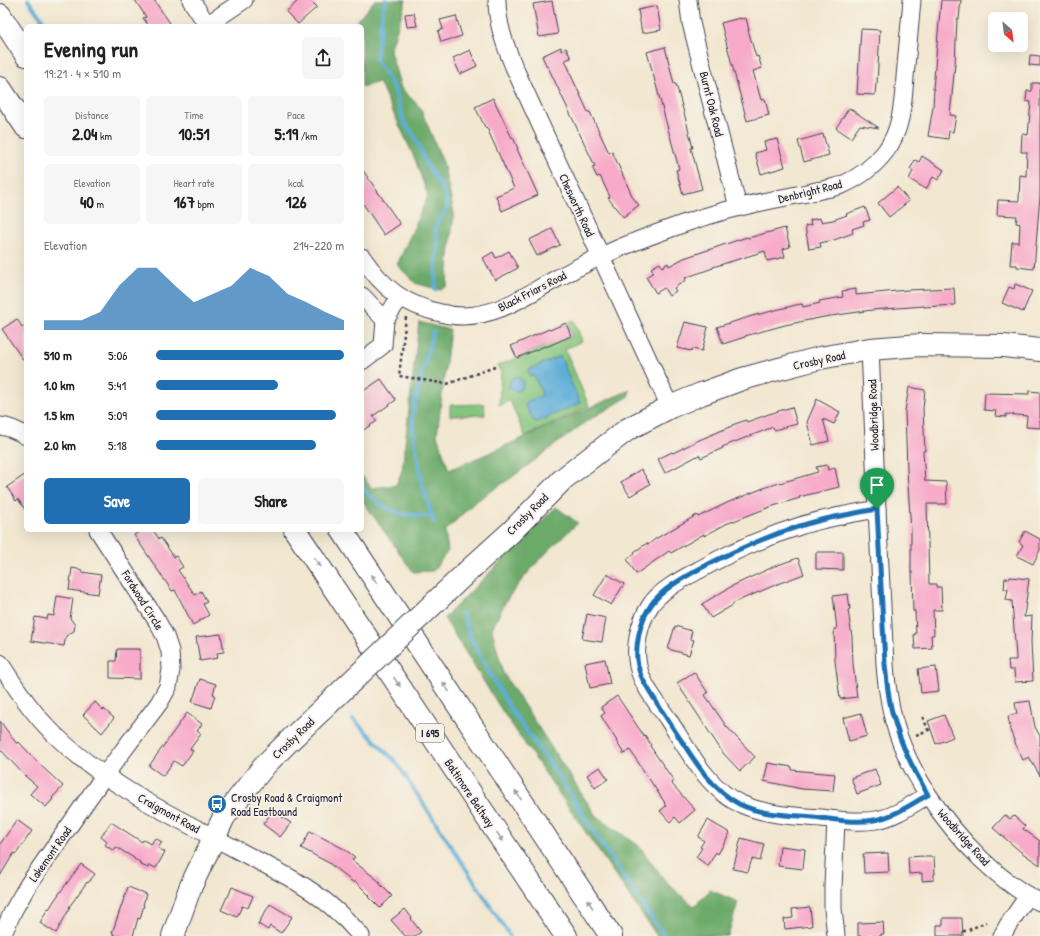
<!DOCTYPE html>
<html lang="en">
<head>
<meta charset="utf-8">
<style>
  :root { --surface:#fff; --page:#f6f6f6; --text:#222; --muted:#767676; --accent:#1f6fb2 }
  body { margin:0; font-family:"Patrick Hand",sans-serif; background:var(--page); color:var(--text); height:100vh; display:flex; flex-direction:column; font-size:15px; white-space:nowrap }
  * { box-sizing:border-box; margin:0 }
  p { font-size:13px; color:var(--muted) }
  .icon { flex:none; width:22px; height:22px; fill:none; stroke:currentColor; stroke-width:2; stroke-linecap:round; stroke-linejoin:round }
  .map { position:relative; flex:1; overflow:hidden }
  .sheet { position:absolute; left:24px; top:24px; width:340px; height:508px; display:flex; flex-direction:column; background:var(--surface); border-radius:6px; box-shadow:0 4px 16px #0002 }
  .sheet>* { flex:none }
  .needle { width:26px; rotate:152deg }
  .tools { position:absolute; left:988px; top:12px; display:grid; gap:8px }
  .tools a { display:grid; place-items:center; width:40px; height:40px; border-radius:6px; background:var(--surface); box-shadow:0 4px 16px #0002; font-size:20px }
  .pin { position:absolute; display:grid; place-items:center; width:34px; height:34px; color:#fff; margin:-41px -17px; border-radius:50% 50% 50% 0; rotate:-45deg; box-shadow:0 0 4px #0007 }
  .pin .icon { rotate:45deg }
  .round { display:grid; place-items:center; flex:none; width:42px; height:42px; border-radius:6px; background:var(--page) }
  .summary { display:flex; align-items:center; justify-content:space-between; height:68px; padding:0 20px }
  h1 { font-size:22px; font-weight:700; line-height:30px }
  .figures { display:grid; grid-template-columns:repeat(3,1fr); gap:6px; height:68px; padding:4px 20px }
  .figures div { display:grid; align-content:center; border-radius:6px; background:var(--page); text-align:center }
  .figures b { font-size:17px; font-weight:700 }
  .figures small { font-size:11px; font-weight:400 }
  .figures p { font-size:11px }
  .chart { height:112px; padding:8px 20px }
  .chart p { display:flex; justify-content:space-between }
  .chart svg { width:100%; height:72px; margin-top:4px; fill:var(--accent); opacity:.7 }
  .button { display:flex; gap:8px; margin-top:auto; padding:8px 20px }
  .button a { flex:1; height:46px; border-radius:6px; background:var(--accent); color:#fff; font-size:16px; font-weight:700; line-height:46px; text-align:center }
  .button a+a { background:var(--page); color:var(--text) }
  ul { padding:0 20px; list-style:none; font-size:13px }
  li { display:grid; grid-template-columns:64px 48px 1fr; align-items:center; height:30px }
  li i { height:10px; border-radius:5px; background:var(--accent) }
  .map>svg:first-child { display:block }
  .green { fill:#85c47b; stroke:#54735b }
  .forest { fill:#6caa6b; stroke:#476653 }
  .water { fill:#5eaed8; stroke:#40688a }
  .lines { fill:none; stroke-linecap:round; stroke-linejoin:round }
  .stream { stroke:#5eaed8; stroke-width:4 }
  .building { fill:#f7aac9 }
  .minor-casing { stroke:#414051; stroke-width:19 }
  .major-casing { stroke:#414051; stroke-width:24 }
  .highway-casing { stroke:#414051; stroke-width:24 }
  .path { stroke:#414051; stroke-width:2.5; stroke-dasharray:3 3; stroke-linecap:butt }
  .minor { stroke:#fff; stroke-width:17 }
  .major { stroke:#fff; stroke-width:22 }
  .highway { stroke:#fff; stroke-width:22 }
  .major-bridge-casing { stroke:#414051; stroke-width:24; stroke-linecap:butt }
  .major-bridge { stroke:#fff; stroke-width:22 }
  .oneway { fill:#9c9ca7 }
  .route-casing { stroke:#fff; stroke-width:8 }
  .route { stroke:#1f6fb2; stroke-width:5 }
  .labels { text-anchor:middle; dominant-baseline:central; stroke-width:3.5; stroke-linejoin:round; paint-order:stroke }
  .shield { fill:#f7f3e8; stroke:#62616f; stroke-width:1 }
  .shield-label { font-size:11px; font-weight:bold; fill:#22223b }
  .street-label { font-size:12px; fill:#22223b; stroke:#f7f3e8 }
  .poi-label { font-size:12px; fill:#22223b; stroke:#f7f3e8; text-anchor:start }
</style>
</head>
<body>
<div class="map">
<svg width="1040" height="936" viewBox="0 0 1040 936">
  <rect width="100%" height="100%" fill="#f7f3e8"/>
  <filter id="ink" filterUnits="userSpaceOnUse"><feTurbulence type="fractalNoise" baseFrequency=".025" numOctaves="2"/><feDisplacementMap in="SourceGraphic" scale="8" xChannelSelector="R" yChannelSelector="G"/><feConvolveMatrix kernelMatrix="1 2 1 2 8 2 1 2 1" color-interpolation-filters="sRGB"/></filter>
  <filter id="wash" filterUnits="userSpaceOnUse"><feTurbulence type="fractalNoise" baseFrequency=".012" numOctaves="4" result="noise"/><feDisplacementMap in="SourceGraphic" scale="16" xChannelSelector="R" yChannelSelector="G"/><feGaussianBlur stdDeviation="0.9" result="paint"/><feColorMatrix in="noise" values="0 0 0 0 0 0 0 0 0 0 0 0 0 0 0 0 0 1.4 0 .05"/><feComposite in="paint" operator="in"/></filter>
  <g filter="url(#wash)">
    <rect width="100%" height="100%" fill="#f2e7d0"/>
    <g class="green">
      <path d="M574,320L582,341L565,349L589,406L525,436L510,401L499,405L501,372L497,366L545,346L572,336L569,329H568L566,323Z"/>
      <path d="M484,404L485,415L450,416V405Z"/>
    </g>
    <g class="forest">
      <path d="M375,0H406L390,51L401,88L420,107L443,162L454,213L449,256L447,286L440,290L415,283L397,265L428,196L415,159L379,82L362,87V26H350L355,23Z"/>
      <path d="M419,322L450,330L437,435L449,470C510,445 569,416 630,390L628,397L587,421L511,478L475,502L445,531L448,551L433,571L413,572L362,500V475L371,488L396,485L402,470Z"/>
      <path d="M556,507L578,523C552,546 526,572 506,601C501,610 497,620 492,629L503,673L596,816L638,845L666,882L694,906L710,890L738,902L728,936H657L501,709L444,618Z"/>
    </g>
    <g class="water">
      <path d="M560,356L580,403L537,422L534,421L525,405L526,402L541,396L542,394L534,375L530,376L528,370Z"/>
      <circle cx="516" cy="384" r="7"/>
    </g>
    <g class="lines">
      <g class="stream">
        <path d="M28,0L47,26"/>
        <path d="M386,0L383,8L376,60L395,90L398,103L405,124L415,137L425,161L431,172L440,185L446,198L447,208L444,213L438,221L435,230L439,244L436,262L435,290"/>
        <path d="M433,332L417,393L413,412V429L422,483L434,522"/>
        <path d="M362,488C384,512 401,516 433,516"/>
        <path d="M462,613L471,638L493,679L509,707L556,772L605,849L664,936"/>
        <path d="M353,719L396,762L510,936"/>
      </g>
    </g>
    <g id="blocks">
      <g class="building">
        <path d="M135,0H154L172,26H149L143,18L146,17Z"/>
        <path d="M299,0H310L317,7L298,24L286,12Z"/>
        <path d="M941,0H961L959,19H957L955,64L950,115L956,116L953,132L949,131L948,139L928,136L933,107L934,89H933Z"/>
        <path d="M552,1L558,34L539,37L533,4Z"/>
        <path d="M657,6L661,30L642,33L638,10Z"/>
        <path d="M414,13L417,26L407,27L405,14Z"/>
        <path d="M456,16L462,36L441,42L438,31L443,29L440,20Z"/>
        <path d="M740,18V19L746,18L749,30H748L756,57L758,56L762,68L753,71L761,100L765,99L769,115L747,121L721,23Z"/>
        <path d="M861,29L880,30L877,84L876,83L875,95L857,94Z"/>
        <path d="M561,47V51L566,48L571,58L565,60L570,71H569L588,112H590L609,153L612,151L633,198L639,205L623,217L608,198L610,197L600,176L597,177L592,167L595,166L548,67H547L542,56Z"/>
        <path d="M665,47L674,84H676L687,124L693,148H691L702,189L683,194L676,170L679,169L647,52Z"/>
        <path d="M470,50L477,66L460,74L453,58Z"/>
        <path d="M1030,55L1040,56V66L1029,65Z"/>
        <path d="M1032,83H1040V196L1034,269L1017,267V265H1010L1012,242H1019L1020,224L1016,223L1017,216L997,215L998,200L1019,201L1020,175L1026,176L1027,152H1021L1022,134L1028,135L1031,102L1026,101L1027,91H1032Z"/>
        <path d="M493,98L512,138L513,137L518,149H517L538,195L502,211L496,196L514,188L487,128L486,129L475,107Z"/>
        <path d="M849,108L879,128L860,125L851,138L836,128Z"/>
        <path d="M823,134L829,155L804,162L798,141Z"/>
        <path d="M777,139L785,167L761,174L755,153L766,150L764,142Z"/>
        <path d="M922,156L944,170L938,180L933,177L926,189L909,179L913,171L910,169L915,160L919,162Z"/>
        <path d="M362,169L400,224L384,235L362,202Z"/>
        <path d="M897,187L909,201L889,217L878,203Z"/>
        <path d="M865,207L870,220L863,222L864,225L852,229L853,233L834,240L820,243L821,247L809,249L805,226L811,225L810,220L820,218L821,222L833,220L847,215L846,214Z"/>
        <path d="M785,228L790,247L783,249L785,257L767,261L765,251L713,267V268L685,278L686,280L674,288L676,291L669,296L664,288L656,293L646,277L654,272L651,268L660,263L662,267L668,263L669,266L684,258L747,237L748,238Z"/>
        <path d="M552,229L560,245L537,256L529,240Z"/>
        <path d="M509,251L518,268L495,280L483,258L493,252L496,258Z"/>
        <path d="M1015,284L1032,291L1023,312L1002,303L1009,287L1014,289Z"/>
        <path d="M954,288L955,305L924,307V306L872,310L824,317L785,325L745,336V337L723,344L717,327L752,316L796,305L802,304L803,307L820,303L819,301L843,297L842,291L856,289V295L907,290Z"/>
        <path d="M17,319L22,327L26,325V364L2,329Z"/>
        <path d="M685,322L708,327L702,351L692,349L691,351L677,348Z"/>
        <path d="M566,323L571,336L546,347L545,346L517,358L511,346L549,329L550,330Z"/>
        <path d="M381,379L396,400L373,416L377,421L362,431V392Z"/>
        <path d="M909,387L925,390L923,409L925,451H923L925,481L946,482L947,504H927L929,584H936V587H941L942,610H933L934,635H931L932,648L915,649L914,634H916L915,611H913L912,572H911V531L907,470L905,411Z"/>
        <path d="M1029,391L1040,392V428L1026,427L1027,416L1006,414V417L995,416L996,411L984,410L985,393L1029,394Z"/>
        <path d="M817,399L818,400L840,412L834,424L823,419L829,441L813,445L807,422Z"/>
        <path d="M792,407L797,424L774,430L773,427L722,447L723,448L701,458L699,455L665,473L658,459L672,452L673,453L697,441L732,426V425L746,420L747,422L769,414Z"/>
        <path d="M827,465L828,470L835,468L839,487L799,497L800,498L770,507L726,524L704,536V534L671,553L669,551L636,574L627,559L635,554L634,552L647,543L648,545L655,539L697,515L698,517L729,502L766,487L818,472L816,467Z"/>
        <path d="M641,469L650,484L630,496L621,482Z"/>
        <path d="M26,474V511L18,499L16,501L7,487Z"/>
        <path d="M142,530H153L159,539L161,538L174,557L176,556L183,567L178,570L195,595L201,591L207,602L203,604L209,615L193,625L175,590L172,591L134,535Z"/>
        <path d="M1025,531L1040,539V550L1033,564L1017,556L1023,545L1019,542Z"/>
        <path d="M816,552H843V570L816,569Z"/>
        <path d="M798,558L804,574L780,583L733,603V605L711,618L702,604L732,586L775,566Z"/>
        <path d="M72,568L82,570V572L101,575L98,594L69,590Z"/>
        <path d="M607,574L624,584L611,605L594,595Z"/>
        <path d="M1010,577L1029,579L1024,617L1032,616L1031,642L1033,681L1015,682L1014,670H1009L1008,660H1016V657L1012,601L1006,600L1008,589H1004L1005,578L1009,579Z"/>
        <path d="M848,594L850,609L848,610L852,637L853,664L857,697L840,699L835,661L834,629H837L833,596Z"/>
        <path d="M57,596L73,599L70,618L75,625L74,631L66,636L64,646L31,641L35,617L47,619L48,615L54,616Z"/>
        <path d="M587,614L606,618L602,642L582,639Z"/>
        <path d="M675,626L692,631L690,639L694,640L689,655L668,649Z"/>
        <path d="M221,634L224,652L217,653L218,658L200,661L196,637Z"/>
        <path d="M117,649H140V679L110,678V661H116Z"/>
        <path d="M605,659L610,684L590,688L585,663Z"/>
        <path d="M936,667L939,691L921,693L918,669Z"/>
        <path d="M694,672L708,693L705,695L726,726L755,757L740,771L723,753L677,683Z"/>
        <path d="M200,679L216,684L213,694L215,695L211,708L192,702Z"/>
        <path d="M617,696L644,736L645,735L651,745L650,746L674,781L671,783L695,810L680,823L675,817L670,822L660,811L666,806L664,804L665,803L630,750L624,754L616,741H617L601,716L605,713L601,707Z"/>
        <path d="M1030,701L1035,727L1040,736V776L1029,757L1023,760L1018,750L1010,730L1008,716L1017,714L1015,703Z"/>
        <path d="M95,702L103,710L104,709L114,718L102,733L83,715Z"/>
        <path d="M187,713L202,724L197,731L201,734L190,749L193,751L182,766L174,761L163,776L149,766Z"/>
        <path d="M861,713L867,736L849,741L843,718Z"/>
        <path d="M944,715L953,737L936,744L928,721Z"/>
        <path d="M0,721L17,744L19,742L38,763L63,786L52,798L53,799L46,807L30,794L37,786L25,776L0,749Z"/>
        <path d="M768,763L792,767V770L835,774L833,791L802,789L764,781Z"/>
        <path d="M600,767L608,779L595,788L587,775Z"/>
        <path d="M875,769L881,785L857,794L851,778Z"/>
        <path d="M273,811L291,823L280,837L263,824Z"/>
        <path d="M1005,815L1010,819L1014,816L1025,826L1023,829L1040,841V865L1021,852L993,828Z"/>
        <path d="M17,820L32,831L16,854L14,853L0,876V844Z"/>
        <path d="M708,820L730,833L718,854L716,852L708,866L696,857L702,848L700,847L704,841L698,837Z"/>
        <path d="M111,822L142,842L143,840L151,844L155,838L162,842L158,848L165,852L156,868L149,865L148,868L139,864L140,862L134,859V858L116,847L114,851L105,845L107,842L101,837Z"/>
        <path d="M310,831L344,849L355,857L352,860L380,882L379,883L392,896L380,908L369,897L370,896L355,881L354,883L329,863L301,848Z"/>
        <path d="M741,838L764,844L760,861L752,859L748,872L733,869Z"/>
        <path d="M780,846L805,849L803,869L778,866Z"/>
        <path d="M888,853L889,872L864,873L863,854Z"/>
        <path d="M923,856V857H934L935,874H934V880L922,881V873L909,874L908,857Z"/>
        <path d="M81,864L95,874L88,883L87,882L69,907L70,908L56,933L40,923L48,908L49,909L56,898Z"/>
        <path d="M128,887L146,894L143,905H144L140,919L138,918L133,936H113L114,934L112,933Z"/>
        <path d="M232,887L253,896L248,908L242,906L237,917L221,910L227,897H228Z"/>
        <path d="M270,904L292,917L281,933L270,926L268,930L258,924Z"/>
        <path d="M810,907L812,926L785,929L784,919L793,918L792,909Z"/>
        <path d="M405,909L412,918L411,919L421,932L415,936H405L391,920Z"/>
        <path d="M943,918H962L963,936H937V925H943Z"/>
        <path d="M883,922L884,934H881V936H858V923Z"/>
      </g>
    </g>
  </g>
  <g filter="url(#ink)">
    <use href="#blocks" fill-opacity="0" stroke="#414051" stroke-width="1"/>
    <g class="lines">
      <g class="minor-casing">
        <g id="minor">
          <path d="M191,0L208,26"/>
          <path d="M497,0C497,24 505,45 514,67L670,407"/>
          <path d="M688,0L691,23L738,207"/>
          <path d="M207,25L244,0"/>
          <path d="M362,257C383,288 404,305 441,313C448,315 456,316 463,316C499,316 527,294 558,278C592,259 629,243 666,230C690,221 715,213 740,207C761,202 781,198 802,194C815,191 829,189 842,185C858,178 874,166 885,152C904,128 903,95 906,66C908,44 910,22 912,0"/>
          <path d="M362,296L385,320"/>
          <path d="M870,349L877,509L885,664C886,682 889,700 893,718C907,771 943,822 981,859C999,876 1018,892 1040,902"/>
          <path d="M362,361L383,345L385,320L400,297"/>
          <path d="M0,426C9,427 18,431 26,436"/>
          <path d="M877,509C851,514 824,518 800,526C765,537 731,552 699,570C684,578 659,591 650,606C639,623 634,646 638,666C642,685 657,703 668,719C686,747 709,791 741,804C766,815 794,816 821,818C839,820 858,823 876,820C895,817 912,804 928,795"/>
          <path d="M0,663C16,688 33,714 55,735C105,784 169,814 230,846C252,858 275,869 297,882C321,896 343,915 361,936"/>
          <path d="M2,936L13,911L28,885L104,776L159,703L168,687L171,670L170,651L165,636L157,621L98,530"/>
          <path d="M836,936L833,909V887L836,820"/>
          <path d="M1002,936L1008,925L1028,896"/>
        </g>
      </g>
      <g class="major-casing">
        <g id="major">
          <path d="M468,571L511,532L563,479L628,429L670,407L701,394L742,379L775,370L820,358L870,349L921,345L1004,346L1040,350"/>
          <path d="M173,936L190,888L224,817L245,790L266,764L288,742L329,703"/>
        </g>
      </g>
      <g class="highway-casing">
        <g id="highway">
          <path d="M0,15L26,55"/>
          <path d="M0,88L26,127"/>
          <path d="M295,530L566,936"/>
          <path d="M342,530L611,936"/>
        </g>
      </g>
      <g class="path">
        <path d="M406,317L399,376L447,384L495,367"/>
        <path d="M923,717L928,730"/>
        <path d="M916,735L931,729"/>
        <path d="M963,931H966L986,922"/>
      </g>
      <use href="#minor" class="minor"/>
      <use href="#major" class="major"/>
      <use href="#highway" class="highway"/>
      <g class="major-bridge-casing">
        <path id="major-bridge" d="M329,703L468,571"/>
      </g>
      <use href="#major-bridge" class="major-bridge"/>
    </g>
    <defs><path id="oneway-solid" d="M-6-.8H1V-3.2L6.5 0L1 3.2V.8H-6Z"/></defs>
    <g class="oneway">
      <use href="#oneway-solid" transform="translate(317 562) rotate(56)"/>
      <use href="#oneway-solid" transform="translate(374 579) rotate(-124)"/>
      <use href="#oneway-solid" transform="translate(397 682) rotate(56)"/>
      <use href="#oneway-solid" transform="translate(446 687) rotate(-124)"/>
      <use href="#oneway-solid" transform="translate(518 795) rotate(-124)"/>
      <use href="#oneway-solid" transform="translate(500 837) rotate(56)"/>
      <use href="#oneway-solid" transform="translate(590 904) rotate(-124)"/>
    </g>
  </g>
  <g class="lines" filter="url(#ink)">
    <g class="route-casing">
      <path id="route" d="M877,509L885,664C887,682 888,701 894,719C901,746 914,770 928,795C916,801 904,810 891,815C867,826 839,820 813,817C789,815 761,815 739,804C711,789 694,760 677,734C665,716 654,699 643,680C641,676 639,671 638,666C634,648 640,620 651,605C661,590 683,578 699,569C731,552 765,537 800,526C824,518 851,514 877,509Z"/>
    </g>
    <use href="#route" class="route"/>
  </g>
  <defs>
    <g id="bus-disc" transform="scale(1)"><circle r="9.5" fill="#1f6fb2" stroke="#f7f3e8"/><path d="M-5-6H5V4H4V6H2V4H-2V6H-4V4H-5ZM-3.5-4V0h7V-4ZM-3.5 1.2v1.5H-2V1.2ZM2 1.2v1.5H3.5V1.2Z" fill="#fff"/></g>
  </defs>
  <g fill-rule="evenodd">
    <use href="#bus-disc" x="217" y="804"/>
  </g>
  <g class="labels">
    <rect class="shield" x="416" y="724" width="28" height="18" rx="3"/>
    <g class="shield-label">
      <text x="430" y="733">I 695</text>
    </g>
    <g class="street-label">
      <text transform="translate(712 104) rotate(76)">Burnt Oak Road</text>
      <text transform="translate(810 191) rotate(-14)">Denbright Road</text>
      <text transform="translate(577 205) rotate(65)">Chesworth Road</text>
      <text transform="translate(532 291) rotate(-27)">Black Friars Road</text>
      <text transform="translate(819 360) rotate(-12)">Crosby Road</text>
      <text transform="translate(873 415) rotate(-92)">Woodbridge Road</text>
      <text transform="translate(527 514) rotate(-45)">Crosby Road</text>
      <text transform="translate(143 600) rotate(58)">Fordwood Circle</text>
      <text transform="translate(293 738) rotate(-44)">Crosby Road</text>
      <text transform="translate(470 793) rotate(56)">Baltimore Beltway</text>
      <text transform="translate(169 813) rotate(29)">Craigmont Road</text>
      <text transform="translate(964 837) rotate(48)">Woodbridge Road</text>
      <text transform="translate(50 854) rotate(-55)">Lakemont Road</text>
    </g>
    <g class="poi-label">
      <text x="231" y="797">Crosby Road &amp; Craigmont<tspan x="231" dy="14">Road Eastbound</tspan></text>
    </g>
  </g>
</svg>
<div class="tools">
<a><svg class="needle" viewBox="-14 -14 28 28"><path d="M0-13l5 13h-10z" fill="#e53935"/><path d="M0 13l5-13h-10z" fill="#767676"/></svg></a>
</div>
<div class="pin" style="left:877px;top:509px;background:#1e9e55"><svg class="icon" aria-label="arrive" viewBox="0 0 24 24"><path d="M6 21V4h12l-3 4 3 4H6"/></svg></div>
<section class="sheet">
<div class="summary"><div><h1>Evening run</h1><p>19:21 · 4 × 510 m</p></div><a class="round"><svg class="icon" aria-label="share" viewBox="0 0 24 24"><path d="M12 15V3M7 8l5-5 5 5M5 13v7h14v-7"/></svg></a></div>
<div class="figures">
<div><p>Distance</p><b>2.04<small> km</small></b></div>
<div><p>Time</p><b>10:51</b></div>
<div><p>Pace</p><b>5:19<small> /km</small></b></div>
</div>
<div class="figures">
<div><p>Elevation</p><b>40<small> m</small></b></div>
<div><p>Heart rate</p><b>167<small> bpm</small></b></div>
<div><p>kcal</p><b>126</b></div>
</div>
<div class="chart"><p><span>Elevation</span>214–220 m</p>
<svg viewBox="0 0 160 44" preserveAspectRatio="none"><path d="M0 44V38L10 38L20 38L30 33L40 17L50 6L60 6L70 17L80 27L90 22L100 17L110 6L120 11L130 22L140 27L150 33L160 38V44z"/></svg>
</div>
<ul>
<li><b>510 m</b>5:06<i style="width:100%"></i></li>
<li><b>1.0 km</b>5:41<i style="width:65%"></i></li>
<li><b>1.5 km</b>5:09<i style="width:96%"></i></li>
<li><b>2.0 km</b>5:18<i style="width:85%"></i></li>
</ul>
<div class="button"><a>Save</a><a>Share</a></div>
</section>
</div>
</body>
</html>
